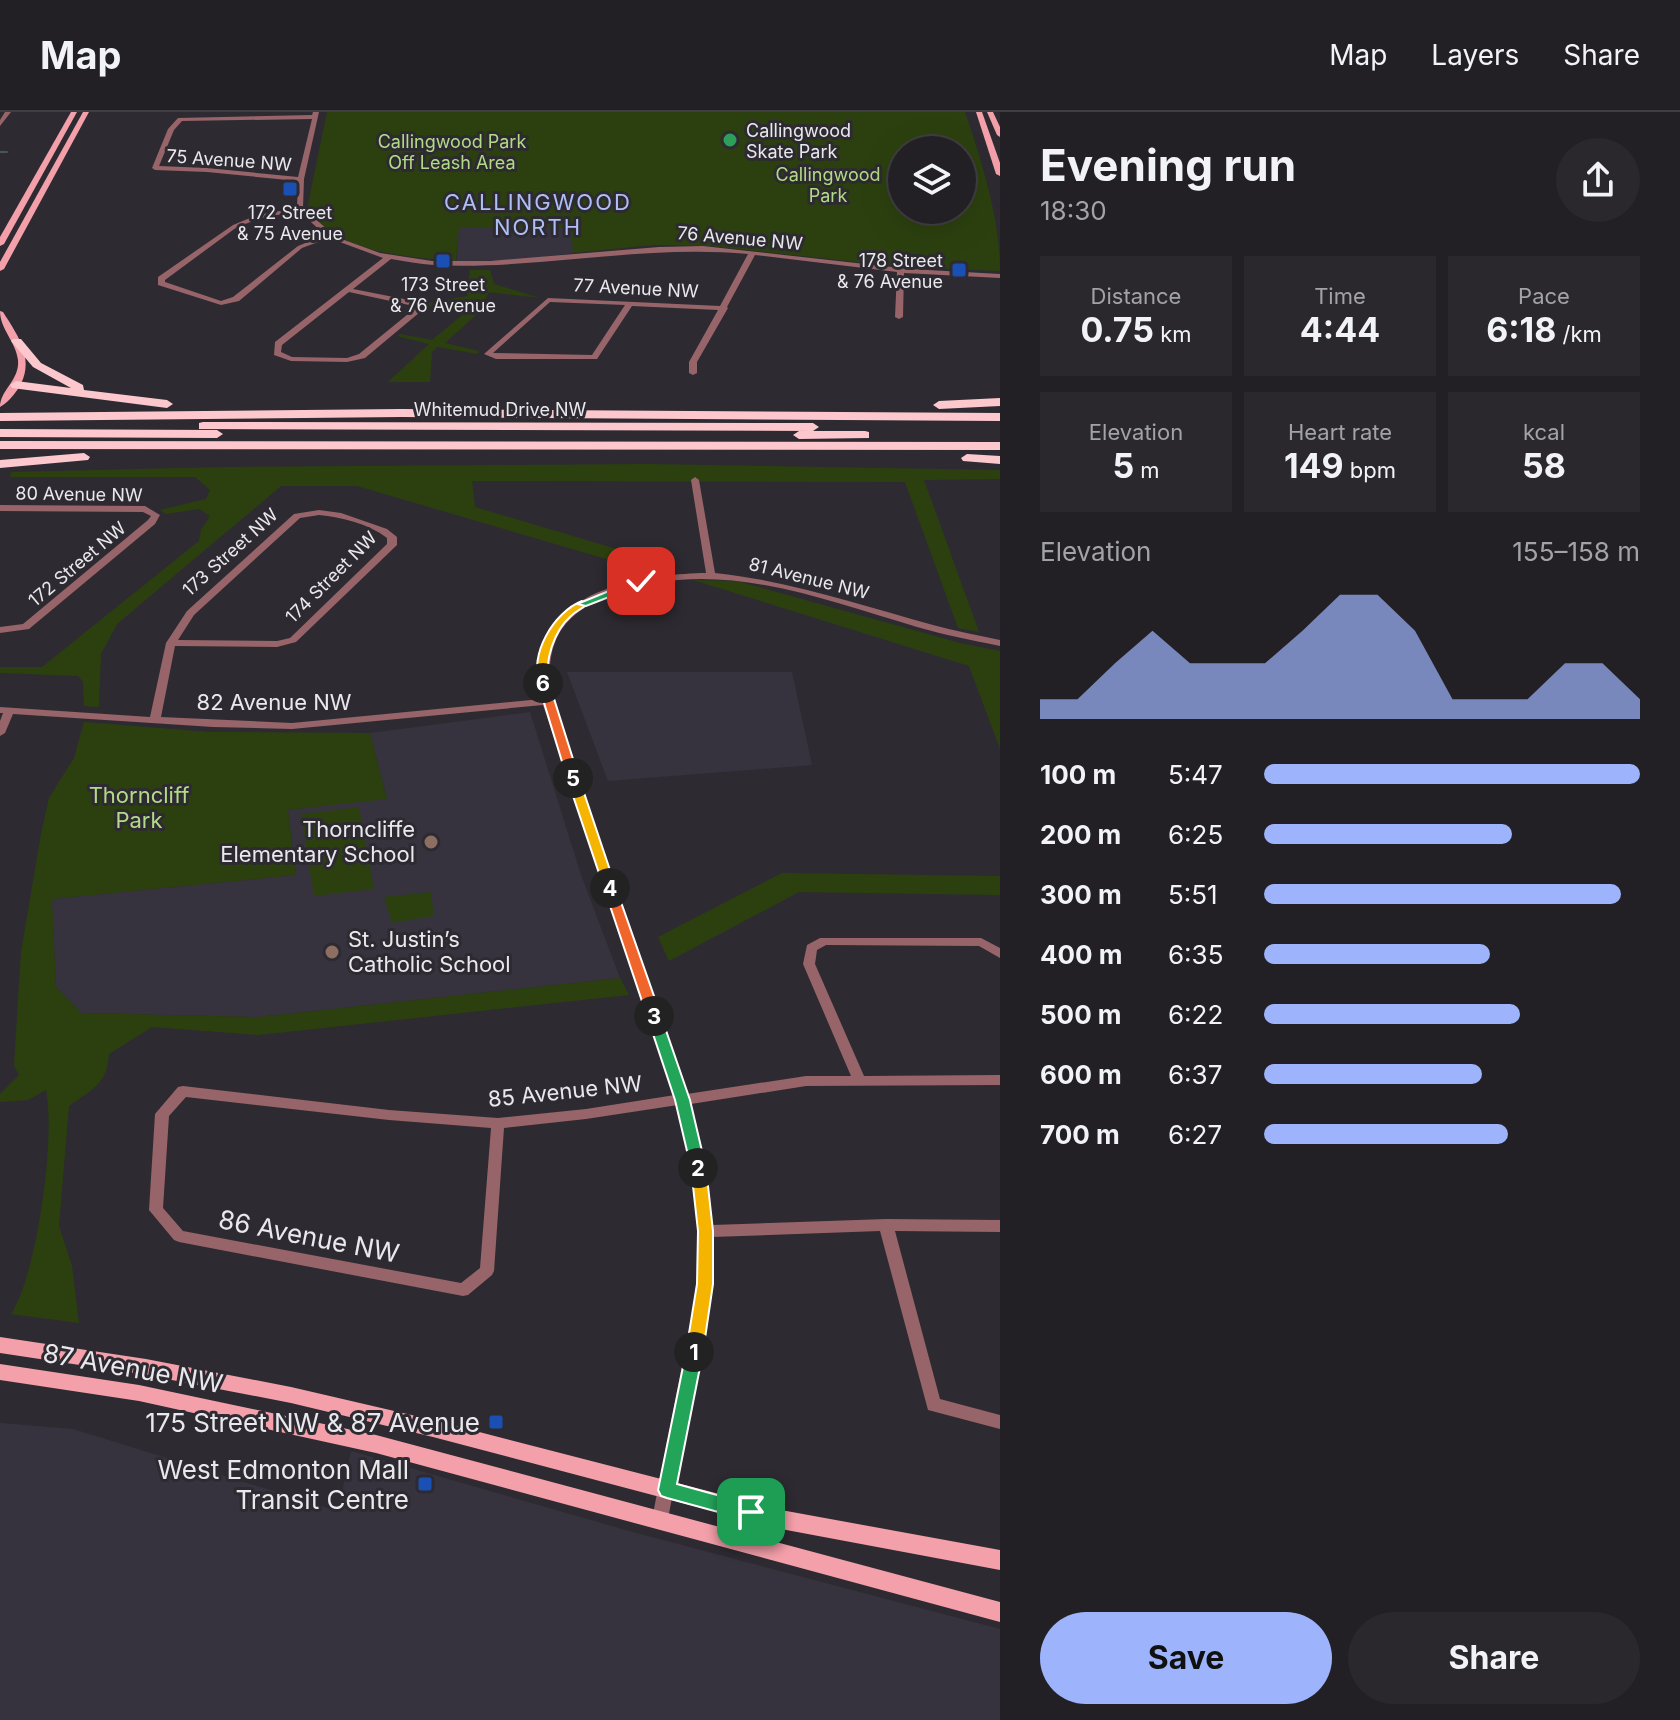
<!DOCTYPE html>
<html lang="en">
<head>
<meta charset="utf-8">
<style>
  :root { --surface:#222025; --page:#2a282d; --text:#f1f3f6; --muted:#a2a3a7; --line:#3f3e42; --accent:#9db4fd }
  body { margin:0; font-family:Inter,sans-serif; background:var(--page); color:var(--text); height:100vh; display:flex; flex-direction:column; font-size:30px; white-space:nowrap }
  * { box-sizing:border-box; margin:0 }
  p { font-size:26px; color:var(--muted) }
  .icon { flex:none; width:44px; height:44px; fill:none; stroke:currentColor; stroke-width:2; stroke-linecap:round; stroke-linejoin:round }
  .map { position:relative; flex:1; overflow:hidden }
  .panel { display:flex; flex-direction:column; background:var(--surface); width:680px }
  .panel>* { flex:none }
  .fabs { position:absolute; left:888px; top:24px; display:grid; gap:16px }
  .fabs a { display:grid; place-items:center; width:88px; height:88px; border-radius:50%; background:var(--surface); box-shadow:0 8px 32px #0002,0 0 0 2px var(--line); font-size:40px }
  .pin { position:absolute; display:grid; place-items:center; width:68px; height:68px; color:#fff; margin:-34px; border-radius:16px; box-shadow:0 4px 12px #0006 }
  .km { position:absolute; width:40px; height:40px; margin:-20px; border-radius:50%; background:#222; color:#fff; font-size:22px; line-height:40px; text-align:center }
  .round { display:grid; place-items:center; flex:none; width:84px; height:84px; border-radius:42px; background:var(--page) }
  .headline { display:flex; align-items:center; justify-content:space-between; height:136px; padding:0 40px }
  h1 { font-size:44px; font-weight:700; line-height:60px }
  .stats { display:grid; grid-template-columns:repeat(3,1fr); gap:12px; height:136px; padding:8px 40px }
  .stats div { display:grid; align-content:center; border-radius:0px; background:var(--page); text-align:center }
  .stats b { font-size:34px; font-weight:700 }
  .stats small { font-size:22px; font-weight:400 }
  .stats p { font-size:22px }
  .chart { height:224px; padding:16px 40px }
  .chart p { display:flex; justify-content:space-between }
  .chart svg { width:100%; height:144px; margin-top:8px; fill:var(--accent); opacity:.7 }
  .button { display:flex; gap:16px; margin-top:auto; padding:16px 40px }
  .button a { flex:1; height:92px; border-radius:48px; background:var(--accent); color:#111; font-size:32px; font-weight:700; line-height:92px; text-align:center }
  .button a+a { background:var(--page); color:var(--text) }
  ul { padding:0 40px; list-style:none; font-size:26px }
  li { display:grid; grid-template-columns:128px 96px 1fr; align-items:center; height:60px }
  li i { height:20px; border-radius:10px; background:var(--accent) }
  header { display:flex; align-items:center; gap:48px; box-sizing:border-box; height:112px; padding:0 40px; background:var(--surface); border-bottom:2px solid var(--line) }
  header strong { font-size:38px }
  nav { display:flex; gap:44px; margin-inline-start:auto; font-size:28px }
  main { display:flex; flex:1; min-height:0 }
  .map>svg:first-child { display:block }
  .built { fill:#36333f }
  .green { fill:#2c400f; fill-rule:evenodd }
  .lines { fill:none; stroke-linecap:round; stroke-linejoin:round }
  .stream { stroke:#46565a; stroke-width:2 }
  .minor { fill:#976469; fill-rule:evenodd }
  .major { fill:#f4a0aa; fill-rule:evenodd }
  .highway { fill:#fcc8cd; fill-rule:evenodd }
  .split-1 { fill:#22a559; stroke:#fff; stroke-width:2 }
  .split-2 { fill:#f5b400; stroke:#fff; stroke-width:2 }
  .split-3 { fill:#22a559; stroke:#fff; stroke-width:2 }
  .split-4 { fill:#f0652b; stroke:#fff; stroke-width:2 }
  .split-5 { fill:#f5b400; stroke:#fff; stroke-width:2 }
  .split-6 { fill:#f0652b; stroke:#fff; stroke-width:2 }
  .split-7 { fill:#f5b400; stroke:#fff; stroke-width:2 }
  .split-8 { fill:#22a559; stroke:#fff; stroke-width:2 }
  .leisure-dot { fill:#2e9e5b; stroke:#2d2b31; stroke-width:3 }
  .transit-dot { fill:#1a4fb4; stroke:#2d2b31; stroke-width:3 }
  .education-dot { fill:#8d6e63; stroke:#2d2b31; stroke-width:3 }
  .labels { text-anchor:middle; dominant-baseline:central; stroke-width:6; stroke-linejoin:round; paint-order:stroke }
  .far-poi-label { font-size:18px; fill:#e9e8ec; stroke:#2d2b31 }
  .far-park-label { font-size:18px; fill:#b3db87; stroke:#2d2b31 }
  .far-street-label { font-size:18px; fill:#e9e8ec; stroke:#2d2b31 }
  .far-quarter-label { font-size:22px; letter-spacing:2px; fill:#adbff5; stroke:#2d2b31 }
  .street-label { font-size:22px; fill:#e9e8ec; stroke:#2d2b31 }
  .park-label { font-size:22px; fill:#b3db87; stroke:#2d2b31 }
  .poi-label { font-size:22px; fill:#e9e8ec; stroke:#2d2b31; text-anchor:end }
  .near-street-label { font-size:26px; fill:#e9e8ec; stroke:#2d2b31 }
  .near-poi-label { font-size:26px; fill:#e9e8ec; stroke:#2d2b31; text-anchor:end }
</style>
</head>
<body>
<header>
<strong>Map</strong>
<nav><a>Map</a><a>Layers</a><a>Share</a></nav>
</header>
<main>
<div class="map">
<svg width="1000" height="1608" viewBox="0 0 1000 1608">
  <rect width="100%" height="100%" fill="#2d2b31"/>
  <g class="built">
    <path d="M458,116H572L573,141L524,148L457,149Z"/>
    <path d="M567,560H792L812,653L608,669Z"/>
    <path d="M530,600L581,763L620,866L258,905L81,901L56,875L52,787L296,763L288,698L387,686L370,621Z"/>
    <path d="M0,1311L73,1317L338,1399L351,1339L629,1419L1000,1517V1608H0Z"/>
  </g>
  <g class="green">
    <path d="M327,0H965C982,50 1000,106 1000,159L903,155L710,134L653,133L573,141L571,116H459L456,149C402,144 344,143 307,97ZM902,38H962V98H902Z"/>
    <path d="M470,158H490L494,172L540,186L489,180L476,203L445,231L479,239L478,242L437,235L432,240L430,270H388L429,232L397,224L400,222L432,228L467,199V193L463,191L425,194L423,192L467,184Z"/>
    <path d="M648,352L1000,358V367L924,368L979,520L958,516L905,370L472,369L475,395L677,455L644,458L357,374H281L117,512L101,542L99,595L84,594L83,570L78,564L0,561V555H42L199,429L201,418L210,404L199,397L166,402L160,398L206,387L210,378L195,365H10L12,360L225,355Z"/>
    <path d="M693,468L737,469L960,531L1000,539V637L969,554Z"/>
    <path d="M84,610L209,620L370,621L387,687L288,698L296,763L52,787L56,875L81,901L258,905L620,866L629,883L258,923L152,915L109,942C107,973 92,977 69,994L59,1114L72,1154L79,1211L11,1202C37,1163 56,1025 46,978L28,988L0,990V982L19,963L14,953L21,840L41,722L49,686L74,646Z"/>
    <path d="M359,695L374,777L314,784L301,702Z"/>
    <path d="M782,761L1000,764V783L799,780L669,849L658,825Z"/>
    <path d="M431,780L434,804L392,811L384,785Z"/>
  </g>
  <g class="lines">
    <path class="stream" d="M0,40H7"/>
    <g class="minor">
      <path d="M5,0H11L0,14V8Z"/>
      <path d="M313,0H319L304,67L303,96L336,125L380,141L432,149H490L659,135L703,134L910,157L1000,162V166L904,161L903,205L899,207L895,205L897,160L755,143L727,195L728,196L697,250V261L693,263L689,261V250L718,198L632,194L597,247H496L484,242L548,186L720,194L748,142C643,132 539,158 434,153C419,152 405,149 391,147L353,177L414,189L421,198L420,200L365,246L347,250L291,249L274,243L275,230L383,146L329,126L302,136L239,189L221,193L158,173V165L233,113L257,103L297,96L298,69L207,60L155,58L152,56L168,17L178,6L312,3ZM312,7L298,65L207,56L159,54L174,18L182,9ZM299,99L325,123L298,134L233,185L221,189L165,170V168L237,115L261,106ZM349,180L409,193L413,198L359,242L347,246L292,245L281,240L282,233ZM550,190L625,193L592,243L493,241Z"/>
      <path d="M695,365L699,368L715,461C791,469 860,493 933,513C955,519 978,523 1000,528V534C972,528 944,523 917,515C815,485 713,443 608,484C556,505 544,536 552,590L687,982L806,964H851L803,852L807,833L820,826H981L1000,836V846L979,834L826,833L817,838L815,852L864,964L1000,963V973L806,974L691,992L705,1051L712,1113L886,1107L1000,1108V1120L895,1119L940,1287L1000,1303V1317L928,1298L880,1119L712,1125V1172L668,1407L666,1413L660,1415L654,1413L652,1407L698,1172V1119L691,1051L678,993L586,1007L504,1016L494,1159L492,1163L468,1183L463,1184L179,1130L174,1128L149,1098L155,1002L178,975L183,974L389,998L498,1006L586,997L675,983L543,593L292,617L213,615L13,602L5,621L0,624V609L3,601H0V595L150,605L166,531L187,499L294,402L319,398L341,401L387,417L397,425V433L296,530L277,535L175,534L161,605L292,611L541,587C539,569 537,550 544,532C565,473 653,462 706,461L691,368ZM319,403C341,405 369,412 387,426V432L290,526L277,529L178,528L194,503L300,406ZM186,985L389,1008L491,1016L480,1156L461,1171L183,1119L163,1096L169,1004Z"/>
      <path d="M0,393L145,394L160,403L155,412L29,517L0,521V515L23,512L148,408L151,404L143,400L0,399Z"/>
    </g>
    <g class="major">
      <path d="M71,0H77L4,132L0,134V125Z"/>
      <path d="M83,0H89L4,157L0,159V150Z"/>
      <path d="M976,0H982L1000,51V64L996,62Z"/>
      <path d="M987,0H993L1000,15V25L997,23Z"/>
      <path d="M0,199L3,200C19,225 36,249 18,277C13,284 7,291 0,295C0,278 20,268 18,248C16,230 0,217 0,199Z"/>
      <path d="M0,1225L146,1247L291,1275L433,1308L781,1398L1000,1438V1458L781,1417L433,1325L291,1291L146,1263L0,1241Z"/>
      <path d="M0,1252L139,1273L376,1323L1000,1490V1510L376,1341L139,1289L0,1268Z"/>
    </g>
    <g class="highway">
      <path d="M13,227H21L41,251L83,273L84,278L167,288L173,292L167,296L12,276L10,273L16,269L71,276L33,255L11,229Z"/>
      <path d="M1000,286V294L939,297L933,293L939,289Z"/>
      <path d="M401,297L1000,301V309L401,305L0,309V301Z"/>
      <path d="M203,310L813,311L819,315L813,319L199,317V311Z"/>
      <path d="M0,317L217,318L223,322L217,326L0,325Z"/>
      <path d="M865,319L869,320V326L799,327L793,323L799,319Z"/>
      <path d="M0,329L1000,330V338L0,337Z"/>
      <path d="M84,341L90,345L88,348L0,356V348Z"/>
      <path d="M967,342L1000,344V352L963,349L961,346Z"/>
    </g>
  </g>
  <path class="split-1" d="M694,1232L703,1240L677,1372L757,1394L760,1400L757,1407L751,1409L667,1386L661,1384L658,1378L686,1240Z"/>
  <path class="split-2" d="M698,1050L706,1056L713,1119V1172L703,1240L694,1247L686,1240L697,1172L698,1119L691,1056Z"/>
  <path class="split-3" d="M654,899L661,904L690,988L706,1056L698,1062L691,1056L675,988L647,904Z"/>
  <path class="split-4" d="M610,772L616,776L661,904L659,908L654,909L647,904L604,776Z"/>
  <path class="split-5" d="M573,662L579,666L616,776L615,779L610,780L604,776L567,666Z"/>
  <path class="split-6" d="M543,567L549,571L579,666L577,669L567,666L538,571Z"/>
  <path class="split-7" d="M582,489L587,492C582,497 576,499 571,504C554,519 544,549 549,571L540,573C528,543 554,500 582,489Z"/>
  <path class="split-8" d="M641,466H645V471L586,494L577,492Z"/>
  <circle class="leisure-dot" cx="730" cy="28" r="8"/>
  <g class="transit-dot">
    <rect x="282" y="69" width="16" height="16" rx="4"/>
    <rect x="435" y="141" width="16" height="16" rx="4"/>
    <rect x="951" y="150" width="16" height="16" rx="4"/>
    <rect x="488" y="1302" width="16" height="16" rx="4"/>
    <rect x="417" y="1364" width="16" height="16" rx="4"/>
  </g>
  <g class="education-dot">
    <circle cx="431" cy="730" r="8"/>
    <circle cx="332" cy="840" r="8"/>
  </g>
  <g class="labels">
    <g class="far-poi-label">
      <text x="746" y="18" text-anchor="start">Callingwood<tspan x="746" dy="21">Skate Park</tspan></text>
      <text x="290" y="100">172 Street<tspan x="290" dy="21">&amp; 75 Avenue</tspan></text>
      <text x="943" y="148" text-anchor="end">178 Street<tspan x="943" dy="21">&amp; 76 Avenue</tspan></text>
      <text x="443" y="172">173 Street<tspan x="443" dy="21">&amp; 76 Avenue</tspan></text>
    </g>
    <g class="far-park-label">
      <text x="452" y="29">Callingwood Park<tspan x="452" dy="21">Off Leash Area</tspan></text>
      <text x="828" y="62">Callingwood<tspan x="828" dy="21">Park</tspan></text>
    </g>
    <g class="far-street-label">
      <text transform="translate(229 48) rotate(4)">75 Avenue NW</text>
      <text transform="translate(740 126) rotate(5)">76 Avenue NW</text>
      <text transform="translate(636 176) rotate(3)">77 Avenue NW</text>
      <text x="500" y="297">Whitemud Drive NW</text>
      <text transform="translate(79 382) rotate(1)">80 Avenue NW</text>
      <text transform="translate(230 440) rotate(-42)">173 Street NW</text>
      <text transform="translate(77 452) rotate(-40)">172 Street NW</text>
      <text transform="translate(331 465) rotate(-45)">174 Street NW</text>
      <text transform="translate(809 466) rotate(14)">81 Avenue NW</text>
    </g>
    <g class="far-quarter-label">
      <text x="538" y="90">CALLINGWOOD<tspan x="538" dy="25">NORTH</tspan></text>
    </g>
    <g class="street-label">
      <text x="274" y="590">82 Avenue NW</text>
      <text transform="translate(565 979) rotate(-6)">85 Avenue NW</text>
    </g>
    <g class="park-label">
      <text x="139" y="683">Thorncliff<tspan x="139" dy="25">Park</tspan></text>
    </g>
    <g class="poi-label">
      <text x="415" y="717">Thorncliffe<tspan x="415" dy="25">Elementary School</tspan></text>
      <text x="348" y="827" text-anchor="start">St. Justin’s<tspan x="348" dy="25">Catholic School</tspan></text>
    </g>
    <g class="near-street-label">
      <text transform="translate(309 1124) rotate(11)">86 Avenue NW</text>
      <text transform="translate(133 1256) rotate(10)">87 Avenue NW</text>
    </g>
    <g class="near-poi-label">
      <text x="480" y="1310">175 Street NW &amp; 87 Avenue</text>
      <text x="409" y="1357">West Edmonton Mall<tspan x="409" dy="30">Transit Centre</tspan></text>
    </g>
  </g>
</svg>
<div class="fabs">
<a><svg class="icon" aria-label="layers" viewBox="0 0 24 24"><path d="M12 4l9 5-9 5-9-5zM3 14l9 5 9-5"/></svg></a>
</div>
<div class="pin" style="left:751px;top:1400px;background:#1e9e55"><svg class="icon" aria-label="arrive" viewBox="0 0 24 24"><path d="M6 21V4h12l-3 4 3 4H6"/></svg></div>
<div class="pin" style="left:641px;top:469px;background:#d93025"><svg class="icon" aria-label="check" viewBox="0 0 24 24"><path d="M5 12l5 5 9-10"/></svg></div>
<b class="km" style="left:694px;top:1240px">1</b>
<b class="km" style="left:698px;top:1056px">2</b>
<b class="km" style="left:654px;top:904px">3</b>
<b class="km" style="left:610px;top:776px">4</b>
<b class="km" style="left:573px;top:666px">5</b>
<b class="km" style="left:543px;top:571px">6</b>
</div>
<section class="panel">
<div class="headline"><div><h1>Evening run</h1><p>18:30</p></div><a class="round"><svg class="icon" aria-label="share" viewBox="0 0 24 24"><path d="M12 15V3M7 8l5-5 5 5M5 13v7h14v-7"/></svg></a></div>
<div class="stats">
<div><p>Distance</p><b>0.75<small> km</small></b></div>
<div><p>Time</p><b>4:44</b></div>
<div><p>Pace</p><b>6:18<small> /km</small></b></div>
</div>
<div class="stats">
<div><p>Elevation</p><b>5<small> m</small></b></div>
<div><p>Heart rate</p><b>149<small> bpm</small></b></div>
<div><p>kcal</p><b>58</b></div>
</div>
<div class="chart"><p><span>Elevation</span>155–158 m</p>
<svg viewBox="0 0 160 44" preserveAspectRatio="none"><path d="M0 44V38L10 38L20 27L30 17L40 27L50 27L60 27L70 17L80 6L90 6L100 17L110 38L120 38L130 38L140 27L150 27L160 38V44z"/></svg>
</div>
<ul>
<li><b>100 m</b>5:47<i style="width:100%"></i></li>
<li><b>200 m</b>6:25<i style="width:66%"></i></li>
<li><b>300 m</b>5:51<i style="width:95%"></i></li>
<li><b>400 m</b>6:35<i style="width:60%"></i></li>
<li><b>500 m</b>6:22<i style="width:68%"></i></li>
<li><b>600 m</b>6:37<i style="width:58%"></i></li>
<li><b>700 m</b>6:27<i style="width:65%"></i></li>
</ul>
<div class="button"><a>Save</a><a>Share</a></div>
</section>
</main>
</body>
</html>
